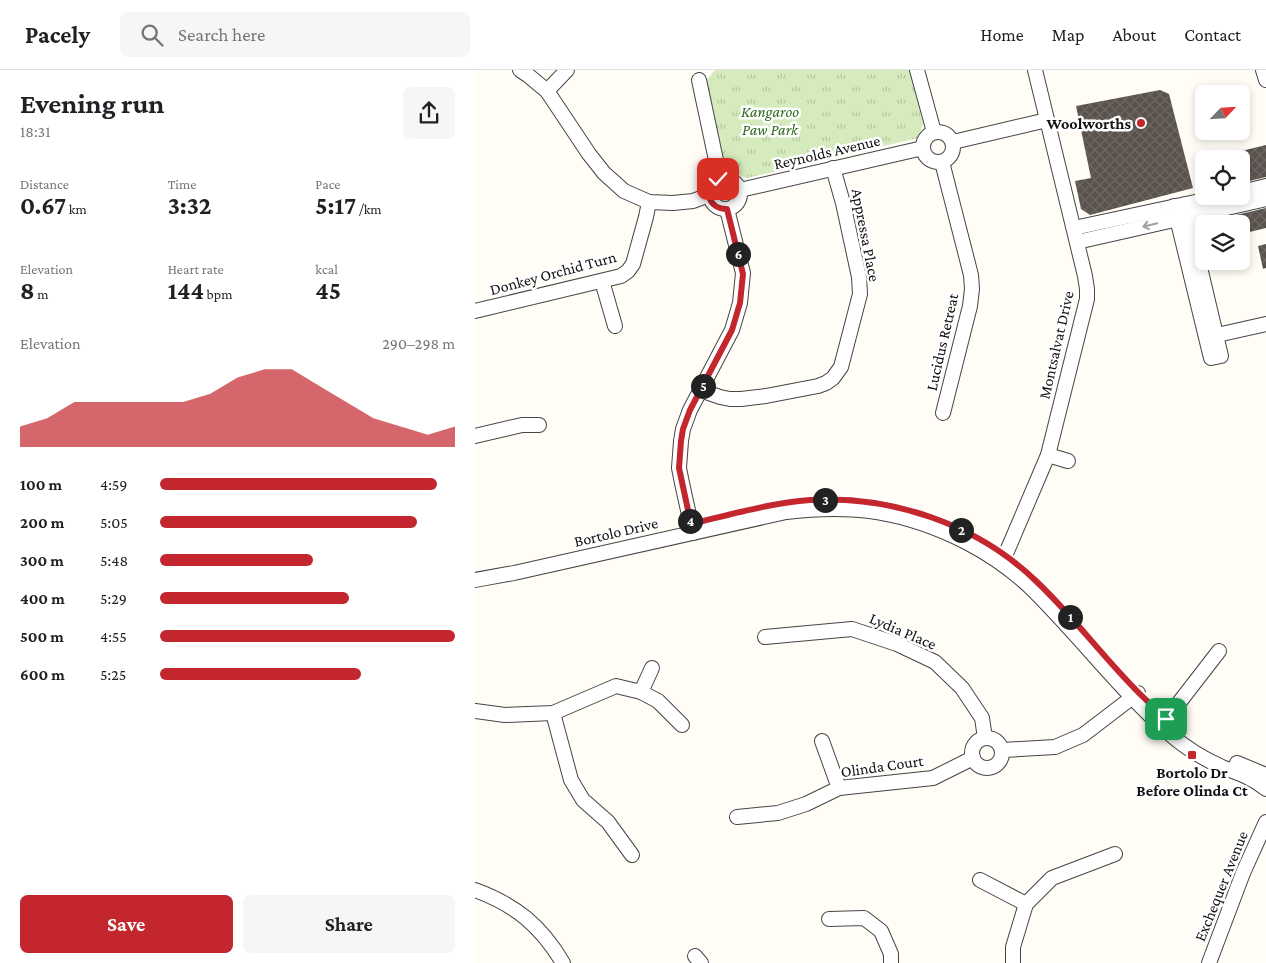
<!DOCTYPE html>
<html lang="en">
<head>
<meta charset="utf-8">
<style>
  :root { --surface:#fff; --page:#f6f6f6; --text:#202124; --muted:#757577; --line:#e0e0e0; --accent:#c4262e }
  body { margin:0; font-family:"Crimson Pro",serif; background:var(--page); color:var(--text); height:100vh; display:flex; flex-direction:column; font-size:19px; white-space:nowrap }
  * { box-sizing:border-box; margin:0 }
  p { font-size:16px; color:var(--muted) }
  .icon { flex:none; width:28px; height:28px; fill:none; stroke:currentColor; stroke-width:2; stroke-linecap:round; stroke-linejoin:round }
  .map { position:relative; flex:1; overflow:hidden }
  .panel { display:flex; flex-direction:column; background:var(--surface); width:475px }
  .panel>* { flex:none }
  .needle { width:32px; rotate:65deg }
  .controls { position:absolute; left:720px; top:15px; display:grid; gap:10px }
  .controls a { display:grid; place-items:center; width:55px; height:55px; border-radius:8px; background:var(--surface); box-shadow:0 2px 8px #0003; font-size:25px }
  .pin { position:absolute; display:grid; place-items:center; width:42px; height:42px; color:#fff; margin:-21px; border-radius:10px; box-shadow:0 2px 8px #0006 }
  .km { position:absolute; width:25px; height:25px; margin:-12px; border-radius:50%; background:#222; color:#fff; font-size:14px; line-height:25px; text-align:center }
  .round { display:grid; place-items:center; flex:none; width:52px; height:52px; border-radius:8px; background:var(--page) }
  .head { display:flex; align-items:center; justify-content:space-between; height:85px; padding:0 20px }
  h1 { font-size:28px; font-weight:700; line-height:38px }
  .figures { display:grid; grid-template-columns:repeat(3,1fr); gap:8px; height:85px; padding:5px 20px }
  .figures div { display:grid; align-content:center }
  .figures b { font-size:25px; font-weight:700 }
  .figures small { font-size:14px; font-weight:400 }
  .figures p { font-size:14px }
  .chart { height:140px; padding:10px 20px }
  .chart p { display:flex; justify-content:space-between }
  .chart svg { width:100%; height:90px; margin-top:5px; fill:var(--accent); opacity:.7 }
  .primary-button { display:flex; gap:10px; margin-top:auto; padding:10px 20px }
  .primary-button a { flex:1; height:58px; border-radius:8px; background:var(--accent); color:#fff; font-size:20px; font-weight:700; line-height:58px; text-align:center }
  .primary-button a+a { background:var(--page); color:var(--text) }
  ul { padding:0 20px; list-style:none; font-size:16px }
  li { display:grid; grid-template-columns:80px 60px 1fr; align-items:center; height:38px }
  li i { height:12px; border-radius:6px; background:var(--accent) }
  header { display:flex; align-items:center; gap:30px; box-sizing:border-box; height:70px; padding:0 25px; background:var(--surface); border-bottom:1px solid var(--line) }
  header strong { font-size:24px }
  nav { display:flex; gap:28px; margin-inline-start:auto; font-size:18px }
  .search { width:350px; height:45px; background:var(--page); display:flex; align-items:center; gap:12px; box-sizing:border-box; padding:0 18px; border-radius:8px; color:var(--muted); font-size:19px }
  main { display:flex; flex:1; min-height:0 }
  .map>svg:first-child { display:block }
  .grass { fill:url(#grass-tufts) }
  .building { fill:url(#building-cross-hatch) }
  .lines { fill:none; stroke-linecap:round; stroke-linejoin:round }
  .minor-casing { stroke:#444; stroke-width:16 }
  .minor { stroke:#fff; stroke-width:14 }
  .oneway { stroke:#a0a0a0 }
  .route-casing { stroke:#fff; stroke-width:10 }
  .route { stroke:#c4262e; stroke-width:6 }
  .poi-dot { fill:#c4262e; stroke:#fff; stroke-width:2 }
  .labels { text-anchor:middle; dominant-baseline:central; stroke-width:5; stroke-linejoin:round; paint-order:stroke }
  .park-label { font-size:16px; font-style:italic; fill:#2f6b1f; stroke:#fff }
  .poi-label { font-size:16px; font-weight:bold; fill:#111; stroke:#fff; text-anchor:end }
  .street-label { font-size:16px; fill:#111; stroke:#fff }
</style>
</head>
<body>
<header>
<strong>Pacely</strong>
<div class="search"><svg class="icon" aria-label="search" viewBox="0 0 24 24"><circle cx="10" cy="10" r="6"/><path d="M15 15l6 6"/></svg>Search here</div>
<nav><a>Home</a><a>Map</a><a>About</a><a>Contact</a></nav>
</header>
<main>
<section class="panel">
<div class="head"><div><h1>Evening run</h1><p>18:31</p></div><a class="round"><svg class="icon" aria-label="share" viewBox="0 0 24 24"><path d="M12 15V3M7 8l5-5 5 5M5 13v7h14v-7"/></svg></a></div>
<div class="figures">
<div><p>Distance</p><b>0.67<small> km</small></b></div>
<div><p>Time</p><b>3:32</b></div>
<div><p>Pace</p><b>5:17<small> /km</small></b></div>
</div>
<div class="figures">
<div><p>Elevation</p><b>8<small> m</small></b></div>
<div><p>Heart rate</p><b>144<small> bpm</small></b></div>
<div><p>kcal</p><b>45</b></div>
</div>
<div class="chart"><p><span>Elevation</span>290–298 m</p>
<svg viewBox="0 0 160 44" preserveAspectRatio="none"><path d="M0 44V34L10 30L20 22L30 22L40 22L50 22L60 22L70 18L80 10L90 6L100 6L110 14L120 22L130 30L140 34L150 38L160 34V44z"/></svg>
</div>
<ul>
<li><b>100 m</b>4:59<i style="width:94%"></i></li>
<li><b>200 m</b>5:05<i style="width:87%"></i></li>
<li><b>300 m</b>5:48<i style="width:52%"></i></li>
<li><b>400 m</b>5:29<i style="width:64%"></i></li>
<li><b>500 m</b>4:55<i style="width:100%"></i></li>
<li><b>600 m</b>5:25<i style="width:68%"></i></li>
</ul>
<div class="primary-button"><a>Save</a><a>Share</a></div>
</section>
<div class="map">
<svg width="791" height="893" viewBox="0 0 791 893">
  <defs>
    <pattern id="grass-tufts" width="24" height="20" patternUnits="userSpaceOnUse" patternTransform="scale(1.25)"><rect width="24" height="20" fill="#d5ebbd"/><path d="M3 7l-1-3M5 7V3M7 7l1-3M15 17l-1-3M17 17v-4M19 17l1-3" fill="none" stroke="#b6c8a1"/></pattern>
    <pattern id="building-cross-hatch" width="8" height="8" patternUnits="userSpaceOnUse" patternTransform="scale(1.25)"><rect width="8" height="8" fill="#5a524d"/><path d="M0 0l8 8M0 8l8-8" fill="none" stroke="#6d6662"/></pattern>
  </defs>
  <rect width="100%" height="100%" fill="#fffdf5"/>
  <path class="grass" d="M240,0H435L448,54L443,68L272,108L251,100L231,11Z"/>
  <g class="building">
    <path d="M685,20L694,24L718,118L615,145L606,139L600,111L616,108L601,36Z"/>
    <path d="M791,75V107L766,113V89H747L746,86Z"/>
    <path d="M791,138V158L766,164V154H730L731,152Z"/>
    <path d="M791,174V198L788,199L783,176Z"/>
  </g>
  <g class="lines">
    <g class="minor-casing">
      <g id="minor">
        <path d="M45,0L54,6L72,21L114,84L129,103L149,121L174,132L198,133L218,131L234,125"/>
        <path d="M442,0L459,62"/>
        <path d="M788,0L791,10"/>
        <path d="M224,10L245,109"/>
        <path d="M72,21L92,0"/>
        <circle cx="463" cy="77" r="15"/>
        <path d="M478,72L572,50"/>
        <path d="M467,92L496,205L497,219L495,236L468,343"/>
        <circle cx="250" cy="124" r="15"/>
        <path d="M265,120L448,78"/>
        <path d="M766,122L791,116"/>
        <path d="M699,136L736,288L746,286L710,134"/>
        <path d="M599,158L748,126"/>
        <path d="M602,172L791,129"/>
        <path d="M127,211L140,256"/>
        <path d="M0,241L146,206L153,201L158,194L171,147L174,132"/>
        <path d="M733,267L791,254"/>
        <path d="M225,320L245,327L255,329H266L291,326L343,316L351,313L358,308L366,297L385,224L384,207L368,133L358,98"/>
        <path d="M0,366L47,355H64"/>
        <path d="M573,385L593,391"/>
        <path d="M218,463L207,413L204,398L206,371L208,359L215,340L257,260L265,233L268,203L252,139"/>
        <path d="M527,493L573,385L612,229V219L610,206L560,0"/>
        <path d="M0,510L39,503L311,442C379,434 429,441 491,472C514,484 536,499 555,517C604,565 645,620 696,665C711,678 729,689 747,697C763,703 778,708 791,719"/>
        <path d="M290,567L377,559L422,574L460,592L487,618L507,648L510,668"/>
        <path d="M166,622L177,598"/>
        <path d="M0,641L30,645L78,643L141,616L166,622L183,631L207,655"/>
        <path d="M78,643L96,710L108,730L133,752L157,785"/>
        <path d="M686,656L744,581"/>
        <circle cx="512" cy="683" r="15"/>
        <path d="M347,671L364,718"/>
        <path d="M528,680L580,677L608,665L663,623"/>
        <path d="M762,693L791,705"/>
        <path d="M262,747L303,743L331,734L364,718L458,708L498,688"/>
        <path d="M505,810L551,834"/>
        <path d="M0,820C41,835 66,856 88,893"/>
        <path d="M354,849L389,848L406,861L416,884V893"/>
        <path d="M220,886L226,893"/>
        <path d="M538,893V877L551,834L577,808L640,784"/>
        <path d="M734,893L768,803L791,752"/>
      </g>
    </g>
    <use href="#minor" class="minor"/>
  </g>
  <defs><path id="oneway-shaft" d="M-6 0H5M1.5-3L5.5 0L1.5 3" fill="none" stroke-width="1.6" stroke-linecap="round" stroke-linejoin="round" transform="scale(1.25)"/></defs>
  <use class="oneway" href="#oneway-shaft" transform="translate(675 155) rotate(167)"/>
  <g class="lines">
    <g class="route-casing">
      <path id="route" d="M243,109C228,120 233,139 252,139L268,204L265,233L257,260L215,340L208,359L206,371L204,398L216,454C254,445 295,433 335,430C416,425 502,454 561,511C598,546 628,587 664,623C673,632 682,640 691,649"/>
    </g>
    <use href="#route" class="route"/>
  </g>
  <g class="poi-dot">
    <circle cx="666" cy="53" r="5"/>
    <rect x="712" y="680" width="10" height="10" rx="2.5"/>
  </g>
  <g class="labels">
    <g class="park-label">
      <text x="295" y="41">Kangaroo<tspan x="295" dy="18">Paw Park</tspan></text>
    </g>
    <g class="poi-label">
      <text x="656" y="53">Woolworths</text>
      <text x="717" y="702" text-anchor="middle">Bortolo Dr<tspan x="717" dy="18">Before Olinda Ct</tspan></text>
    </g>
    <g class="street-label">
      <text transform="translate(352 82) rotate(-13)">Reynolds Avenue</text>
      <text transform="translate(391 165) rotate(79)">Appressa Place</text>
      <text transform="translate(78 203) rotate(-15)">Donkey Orchid Turn</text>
      <text transform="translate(467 272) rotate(-77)">Lucidus Retreat</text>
      <text transform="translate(581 275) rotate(-77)">Montsalvat Drive</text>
      <text transform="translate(141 462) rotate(-13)">Bortolo Drive</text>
      <text transform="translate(428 561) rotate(23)">Lydia Place</text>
      <text transform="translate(407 696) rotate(-8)">Olinda Court</text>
      <text transform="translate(746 816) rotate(-68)">Exchequer Avenue</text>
    </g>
  </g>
</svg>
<div class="controls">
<a><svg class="needle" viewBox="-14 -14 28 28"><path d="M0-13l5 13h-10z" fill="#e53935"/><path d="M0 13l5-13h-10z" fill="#757577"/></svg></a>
<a><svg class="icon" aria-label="locate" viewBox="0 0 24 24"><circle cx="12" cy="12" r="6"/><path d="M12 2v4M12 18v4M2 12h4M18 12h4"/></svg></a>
<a><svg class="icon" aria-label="layers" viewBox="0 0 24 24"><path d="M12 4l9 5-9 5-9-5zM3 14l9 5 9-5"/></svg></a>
</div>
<div class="pin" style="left:691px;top:649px;background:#1e9e55"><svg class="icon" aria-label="arrive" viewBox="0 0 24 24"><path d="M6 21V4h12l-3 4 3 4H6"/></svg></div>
<div class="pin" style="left:243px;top:109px;background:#d93025"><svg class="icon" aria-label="check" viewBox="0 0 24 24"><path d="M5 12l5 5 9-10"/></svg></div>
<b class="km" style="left:595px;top:547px">1</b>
<b class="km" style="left:486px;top:460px">2</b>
<b class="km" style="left:350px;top:430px">3</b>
<b class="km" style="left:215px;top:451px">4</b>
<b class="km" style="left:228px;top:316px">5</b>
<b class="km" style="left:263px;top:184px">6</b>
</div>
</main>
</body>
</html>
